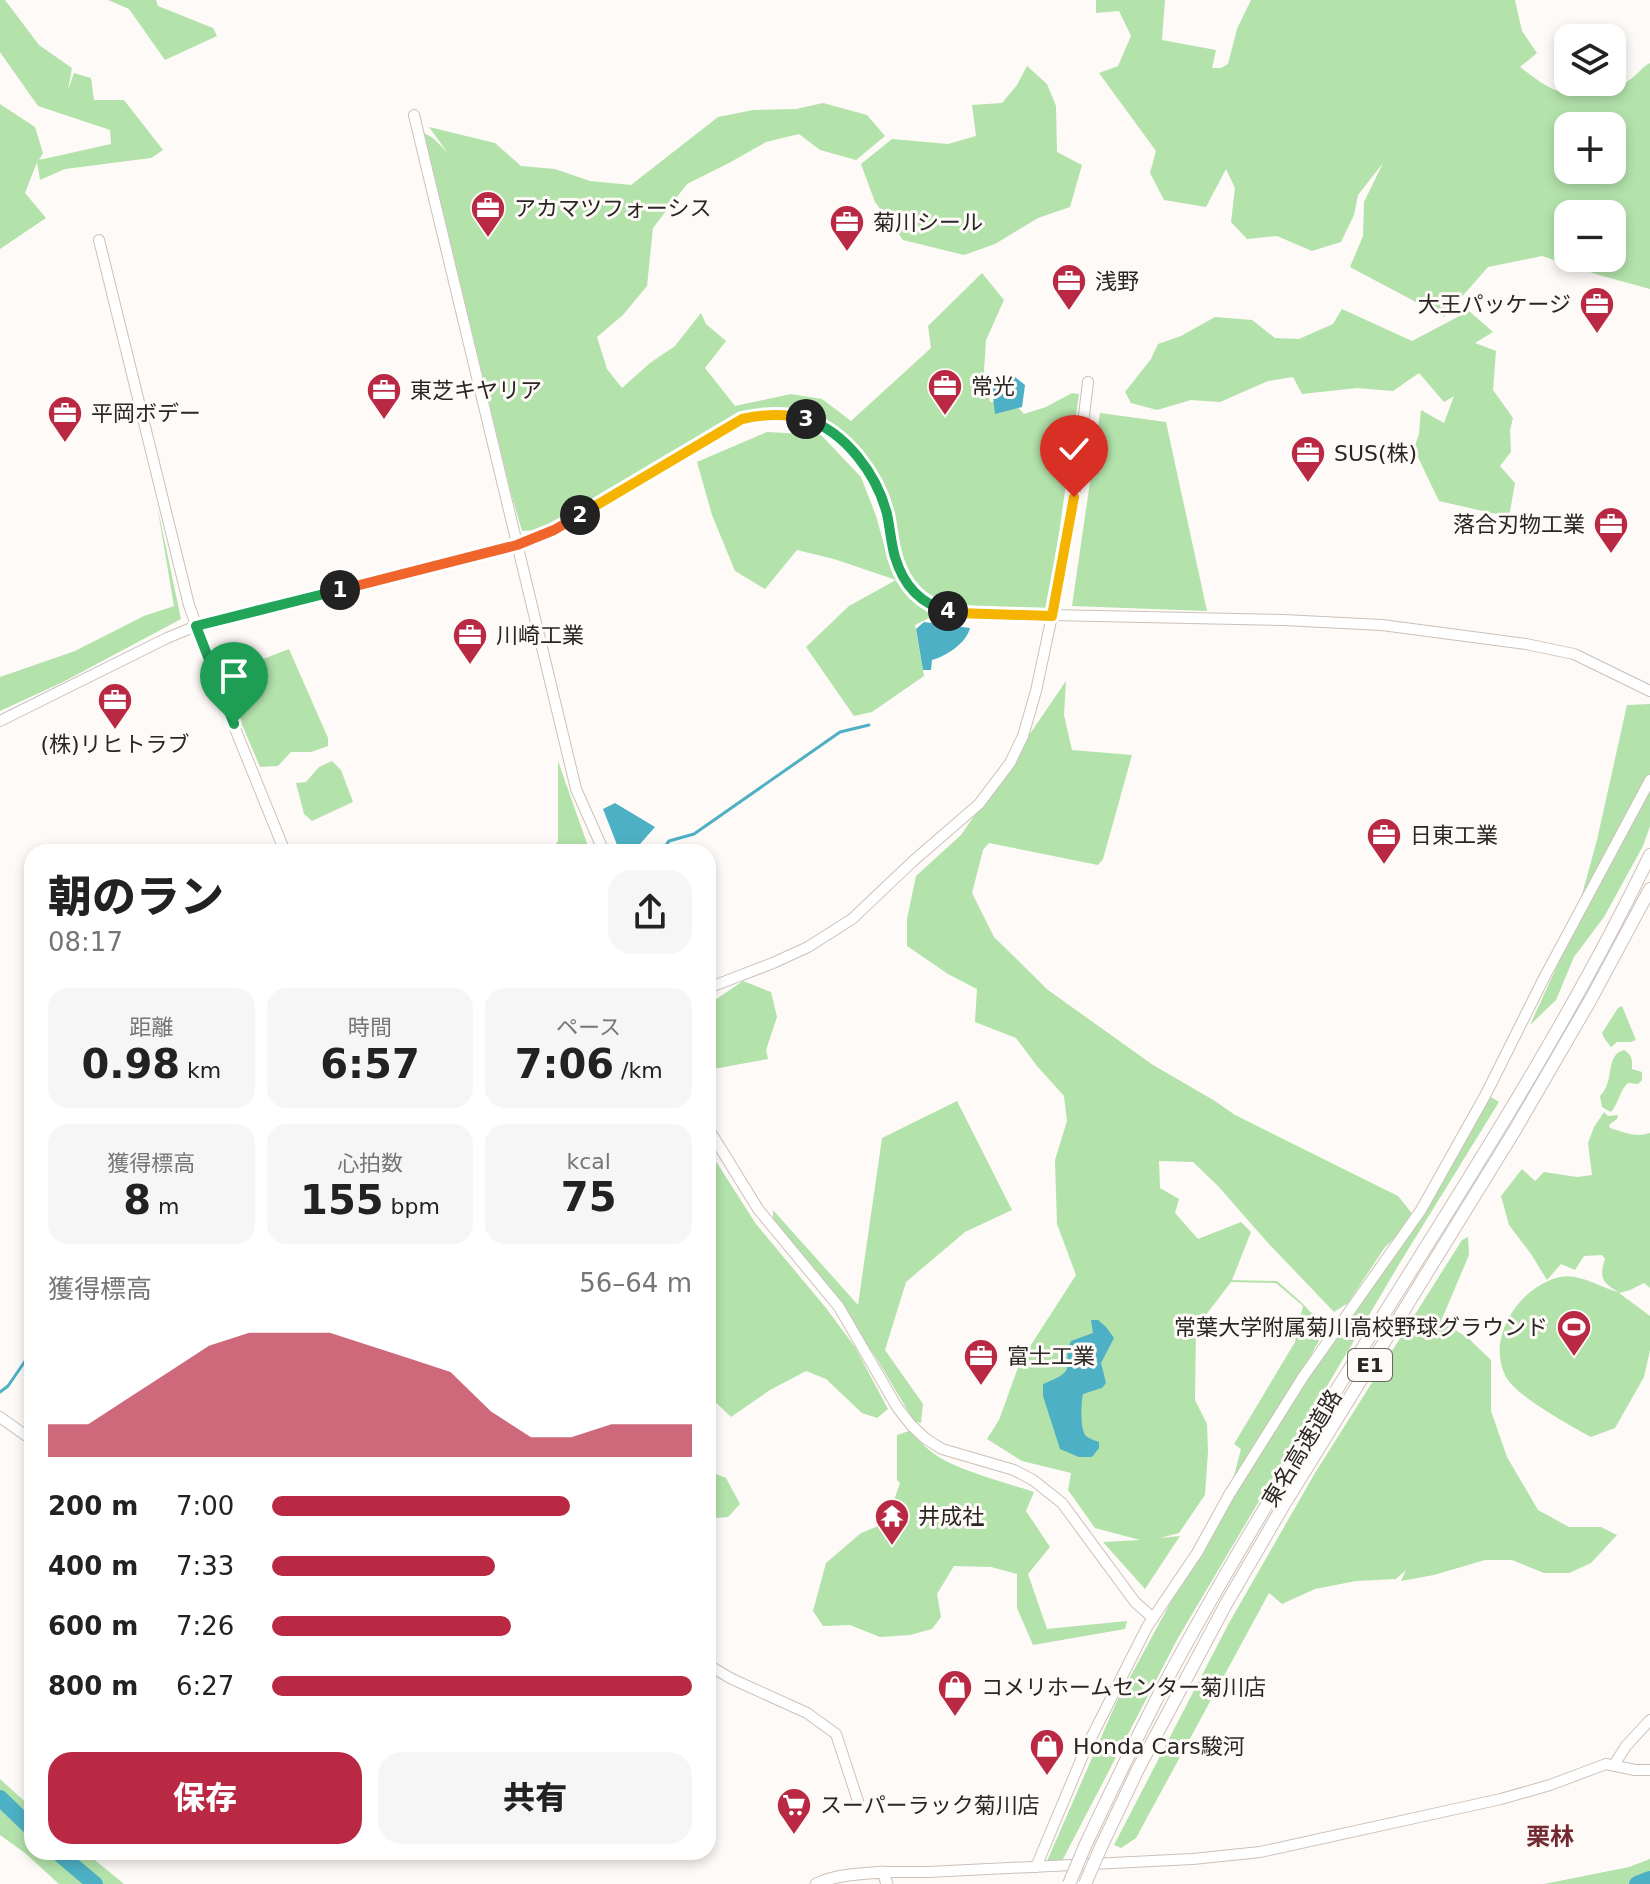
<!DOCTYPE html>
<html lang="ja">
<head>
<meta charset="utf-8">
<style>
  :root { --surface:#fff; --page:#f6f6f6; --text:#222; --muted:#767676; --accent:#ba2944 }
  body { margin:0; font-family:"DejaVu Sans","Noto Sans JP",sans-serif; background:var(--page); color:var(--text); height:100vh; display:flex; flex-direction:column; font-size:30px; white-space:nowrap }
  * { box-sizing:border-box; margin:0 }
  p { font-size:26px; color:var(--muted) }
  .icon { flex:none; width:44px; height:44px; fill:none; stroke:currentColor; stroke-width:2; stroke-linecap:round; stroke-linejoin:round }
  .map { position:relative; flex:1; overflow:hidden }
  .side { position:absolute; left:24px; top:844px; width:692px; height:1016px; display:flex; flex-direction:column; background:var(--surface); border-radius:24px; box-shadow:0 4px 12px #0003 }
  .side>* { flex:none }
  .buttons { position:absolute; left:1554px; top:24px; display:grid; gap:16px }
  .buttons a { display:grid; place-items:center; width:72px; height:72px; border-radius:16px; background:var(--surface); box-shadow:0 4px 12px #0003; font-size:40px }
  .pin { position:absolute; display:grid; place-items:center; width:68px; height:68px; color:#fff; margin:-82px -34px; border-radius:50% 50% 50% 0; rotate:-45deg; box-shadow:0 0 8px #0007 }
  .pin .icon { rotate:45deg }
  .km { position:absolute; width:40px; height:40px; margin:-20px; border-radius:50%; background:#222; color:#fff; font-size:22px; line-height:40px; text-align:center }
  .round { display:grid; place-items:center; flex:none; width:84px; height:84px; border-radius:24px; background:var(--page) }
  .headline { display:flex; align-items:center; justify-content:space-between; height:136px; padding:0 24px }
  h1 { font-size:44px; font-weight:800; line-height:60px }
  .stats { display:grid; grid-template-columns:repeat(3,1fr); gap:12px; height:136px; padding:8px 24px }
  .stats div { display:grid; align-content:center; border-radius:20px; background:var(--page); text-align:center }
  .stats b { font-size:40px; font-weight:800 }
  .stats small { font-size:22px; font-weight:400 }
  .stats p { font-size:22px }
  .chart { height:224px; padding:16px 24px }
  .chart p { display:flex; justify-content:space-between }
  .chart svg { width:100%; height:144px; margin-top:8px; fill:var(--accent); opacity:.7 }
  .button { display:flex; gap:16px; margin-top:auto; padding:16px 24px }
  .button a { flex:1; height:92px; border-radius:24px; background:var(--accent); color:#fff; font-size:32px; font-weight:800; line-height:92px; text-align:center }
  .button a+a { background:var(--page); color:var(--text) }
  ul { padding:0 24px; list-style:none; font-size:26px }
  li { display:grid; grid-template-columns:128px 96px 1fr; align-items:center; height:60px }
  li i { height:20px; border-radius:10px; background:var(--accent) }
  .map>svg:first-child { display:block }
  .green { fill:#b3e2ab; fill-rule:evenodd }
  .water { fill:#4db0c4 }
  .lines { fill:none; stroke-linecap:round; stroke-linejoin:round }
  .stream { stroke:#4db0c4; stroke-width:3 }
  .river { stroke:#4db0c4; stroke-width:16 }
  .secondary-casing { stroke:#ccc1b9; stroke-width:12 }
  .primary-casing { stroke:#ccc1b9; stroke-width:13 }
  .highway-casing { stroke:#ccc1b9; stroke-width:14 }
  .secondary { stroke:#fff; stroke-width:10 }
  .primary { stroke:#fff; stroke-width:11 }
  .highway { stroke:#fff; stroke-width:12 }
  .highway-bridge-casing { stroke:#ccc1b9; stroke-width:14; stroke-linecap:butt }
  .highway-bridge { stroke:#fff; stroke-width:12 }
  .split-1-casing { stroke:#fff; stroke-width:16 }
  .split-2-casing { stroke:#fff; stroke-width:16 }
  .split-3-casing { stroke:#fff; stroke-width:16 }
  .split-4-casing { stroke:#fff; stroke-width:16 }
  .split-5-casing { stroke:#fff; stroke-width:16 }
  .split-1 { stroke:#22a559; stroke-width:10 }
  .split-2 { stroke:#f0652b; stroke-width:10 }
  .split-3 { stroke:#f5b400; stroke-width:10 }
  .split-4 { stroke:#22a559; stroke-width:10 }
  .split-5 { stroke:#f5b400; stroke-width:10 }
  .labels { text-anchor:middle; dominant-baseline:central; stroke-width:6; stroke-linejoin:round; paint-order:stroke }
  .shield { fill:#fefaf7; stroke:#6a6663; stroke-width:2 }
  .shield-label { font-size:20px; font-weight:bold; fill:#2a2623 }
  .poi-label { font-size:22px; fill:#2a2623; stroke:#fefaf7; text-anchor:start }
  .street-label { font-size:22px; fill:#2a2623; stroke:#fefaf7 }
  .neighbourhood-label { font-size:24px; font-weight:bold; fill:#722b33; stroke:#fefaf7 }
</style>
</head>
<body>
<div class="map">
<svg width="1650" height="1884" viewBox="0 0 1650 1884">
  <rect width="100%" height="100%" fill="#fefaf7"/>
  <g class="green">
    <path d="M0,0H5L39,45L72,68L68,90L74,73L91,78L94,100H124L163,150L151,158L65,169L40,180L37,162L25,193L46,218L0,249V104L35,127L43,153L39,160L111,144L110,130L38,106L0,52Z"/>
    <path d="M108,0H156L158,6L213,28L217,36L165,60L129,9Z"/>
    <path d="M1096,0H1165L1162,40L1216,50L1212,68H1221L1228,64L1237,29L1251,0H1515L1522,31L1537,53L1520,67C1533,77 1547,89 1564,93C1581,98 1616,90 1631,79C1638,74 1642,67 1650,63V289L1599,275L1542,256L1488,267L1444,317L1350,267L1363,236L1364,202L1383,163L1358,195L1354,215L1341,242L1312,251L1277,236L1247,239L1231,222L1235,188L1226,169L1206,207L1164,200L1150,173L1156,151L1099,73L1118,66L1131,36L1119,11L1096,13ZM1568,126H1612V170H1568ZM1568,214H1612V258H1568Z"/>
    <path d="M1027,66L1047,84L1056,106L1057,152L1082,165L1070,207L1038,218L995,244L964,255L903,240L875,202L861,164L892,139L948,144L976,136L972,105L1002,103L1017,85Z"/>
    <path d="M823,103L867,115L885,136L856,160L820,150L799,134L766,142L729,163L687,184L653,228L647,286L623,315L597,337L607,369L622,388L650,363L675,346L701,313L706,324L726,341L705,368L735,406L791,394L822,399L851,421L931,348L928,326L982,273L1004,300L986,340L984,371L990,402L1012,401L1024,414L1046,407L1072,393L1079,394L1048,609L952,605L928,598L909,579L873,467L818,418L784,410L746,411L539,530L522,531L511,493L424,133L433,138L447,152L429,127L495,143L521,166L555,169L590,181L631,185L718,117L753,110L796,109Z"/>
    <path d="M1342,309L1412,341L1469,311L1493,332L1475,343L1496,351L1493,390L1513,418L1510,430L1511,452L1500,466L1515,483L1509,517L1439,501L1414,449L1419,434L1421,410L1444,423L1454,396L1444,402L1419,373L1393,391L1357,388L1302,394L1293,377L1268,381L1220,402L1191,400L1157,410L1131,403L1125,392L1151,359L1158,344L1181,336L1215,317L1252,320L1275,338L1299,339L1333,324Z"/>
    <path d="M1100,413L1166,422L1207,611L1072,606Z"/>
    <path d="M767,432L821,435L861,477L876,516L887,555L897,581L939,613L915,625L924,676L872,712L854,716L806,647L849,606L896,580L834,559L797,550L765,589L735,571L712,515L697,462Z"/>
    <path d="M157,505L181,619L63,682L0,711V677L75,651L144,616L174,606Z"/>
    <path d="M289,649L328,738V746L311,752H291L278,766L260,767L221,675Z"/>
    <path d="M1066,681L1064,715L1072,750L1132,755L1103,859L1098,865L989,843L983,850L972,893L994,937L1048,990L1153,1065L1215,1101L1235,1115L1398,1196L1414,1216L1486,1094L1499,1102L1401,1261L1178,1638L1062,1861H1047L1117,1701L1229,1495L1241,1449L1234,1444L1295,1342L1303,1306L1276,1283L1231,1282L1196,1328L1195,1400L1207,1424L1208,1451L1205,1495L1179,1533L1160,1538L1180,1536L1145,1589L1103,1542L1140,1540L1095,1528L1068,1490L1071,1473L1022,1461L987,1439L999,1420L1020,1362L1076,1275L1057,1224L1055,1160L1067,1121L1064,1096L1037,1066L1016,1038L975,1022L977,989L948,974L907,946V919L916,876L961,835ZM1159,1161L1193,1162L1218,1186L1268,1243L1334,1312L1348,1303L1385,1247L1405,1228L1274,1422L1326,1328L1301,1302L1277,1281L1232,1280L1251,1232L1241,1222L1198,1239L1175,1213L1179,1199L1160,1188Z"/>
    <path d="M1650,704V826L1643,846L1604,917L1574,957L1556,1000L1530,1025L1570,938L1597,840L1627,705Z"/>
    <path d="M332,761L341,770L353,802L312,821L304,814L296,783L306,782L319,767Z"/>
    <path d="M558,761L590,852H550L558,841Z"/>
    <path d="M743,981L771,992L777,1017L766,1050L768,1059L708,1070V1009L715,1000Z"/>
    <path d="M1622,1006L1636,1040L1631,1042H1617L1611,1047L1604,1038L1602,1033L1618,1008Z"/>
    <path d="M1624,1050C1633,1055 1632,1061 1632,1069L1642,1072V1080L1638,1084L1628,1083C1619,1091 1619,1103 1611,1112L1602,1107L1600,1096C1616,1080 1604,1056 1624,1050Z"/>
    <path d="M957,1101L1012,1210L965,1232L906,1282L885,1350L923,1404L921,1423L914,1421L875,1356L773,1218V1210L858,1305L882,1138Z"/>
    <path d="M1604,1112L1608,1116L1618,1115L1617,1119L1609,1125L1610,1128C1624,1132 1635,1138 1650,1133V1288L1644,1283L1630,1290L1619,1293L1650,1316V1350L1644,1377L1615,1428L1591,1437C1571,1426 1516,1396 1506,1377C1485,1338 1520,1286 1560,1277C1580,1273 1601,1288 1618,1292C1602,1282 1599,1278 1605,1259L1602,1255L1584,1256L1575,1270L1561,1264L1547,1280L1531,1254L1509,1225L1501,1196L1522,1169L1535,1181L1544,1172L1577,1177L1592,1175L1588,1143L1594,1127Z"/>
    <path d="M708,1149L756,1224L826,1308L855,1347L888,1409L877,1418L862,1413L826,1379L806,1371L770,1390L731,1417L708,1395Z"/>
    <path d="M1468,1237L1469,1255L1441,1321L1468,1338L1491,1360V1411L1507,1457L1538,1510L1569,1527H1601L1617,1535L1591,1563L1569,1573H1544L1512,1560H1485L1434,1575L1401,1581L1406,1570L1396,1579L1356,1581L1315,1589L1282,1604L1269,1593L1136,1838L1121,1848L1114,1845L1229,1623L1315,1473L1462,1240Z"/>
    <path d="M909,1431C919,1441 931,1453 944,1460C971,1474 1004,1482 1034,1492L1026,1511L1050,1547L1028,1574L1047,1629L1127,1621L1125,1629L1033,1645L1017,1608V1574L991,1567L954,1566L937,1594L941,1617L932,1629L910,1635L880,1637L850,1625L823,1626L813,1611L826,1563L861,1533L876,1527L891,1509L900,1483L897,1480V1435Z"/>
    <path d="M709,1471L726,1478L740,1504L728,1517L716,1518L708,1506Z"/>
    <path d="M0,1779L32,1808V1852H85L124,1884H59L25,1853L0,1835Z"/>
    <path d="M1650,1859V1884H1544L1629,1867Z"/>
  </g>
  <g class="water">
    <path d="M1015,377L1025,385L1022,407L995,414L991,381Z"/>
    <path d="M924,622L970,628C966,644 946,656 932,660L931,670H923L916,629Z"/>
    <path d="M615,803L655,827L634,851L619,850L603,809Z"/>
    <path d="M1091,1320H1098L1106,1327L1114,1338L1101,1363L1106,1383L1102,1388L1083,1394C1081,1404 1080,1429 1086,1436C1088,1438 1096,1441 1099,1442V1448L1092,1457H1079L1060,1449L1043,1396V1384C1082,1369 1060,1367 1071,1341L1093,1333Z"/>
  </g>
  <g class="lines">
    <g class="stream">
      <path d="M661,852L669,841L694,834L840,732L869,725"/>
      <path d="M0,1392L8,1386L32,1351"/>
    </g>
    <g class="river">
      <path d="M0,1798L32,1829"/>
      <path d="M57,1852L95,1884"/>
      <path d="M1637,1884L1650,1879"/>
    </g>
    <g class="secondary-casing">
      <g id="secondary">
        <path d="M414,115L576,789L604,852"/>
        <path d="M99,240L189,605L219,689L285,852"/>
        <path d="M0,721L167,638L196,626L517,545C596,512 668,462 742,419C790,408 820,417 853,453C868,470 880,489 886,511C893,537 893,565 910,587C922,603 938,609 957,613L1283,620L1382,625L1526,644L1574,654L1650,691"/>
        <path d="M708,988L773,963L808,947L852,919L912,862L979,804L1010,763L1023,736L1036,691L1052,616L1074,497L1088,382"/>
        <path d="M708,1128L758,1209L839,1307L897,1407L911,1425L926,1439L942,1449L1014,1470L1033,1480L1062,1503L1135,1602L1153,1618"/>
        <path d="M0,1417L32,1440"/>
        <path d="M708,1665L732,1679L807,1713L836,1734L858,1801"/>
        <path d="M1614,1765L1626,1746L1650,1720"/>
        <path d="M1036,1867L1086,1748L1147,1627L1197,1553L1229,1495L1303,1377L1421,1210L1486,1094L1544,978L1650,780"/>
        <path d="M883,1872H928L1193,1859L1260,1852L1501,1799L1550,1785L1606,1764L1635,1770H1650"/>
      </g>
    </g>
    <g class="primary-casing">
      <path id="primary" d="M816,1884C837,1874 860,1874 883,1872L887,1884"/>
    </g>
    <g class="highway-casing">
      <g id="highway">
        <path d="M1085,1846C1111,1791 1137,1737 1165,1683C1219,1582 1279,1484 1339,1386C1447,1212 1561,1040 1650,855"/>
        <path d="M1101,1847L1138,1769L1226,1604L1285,1503L1515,1130L1591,999L1650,889"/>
      </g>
    </g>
    <use href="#secondary" class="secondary"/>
    <use href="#primary" class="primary"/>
    <use href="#highway" class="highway"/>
    <g class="highway-bridge-casing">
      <g id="highway-bridge">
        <path d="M1069,1884L1085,1846"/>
        <path d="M1085,1884L1101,1847"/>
      </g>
    </g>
    <use href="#highway-bridge" class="highway-bridge"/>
  </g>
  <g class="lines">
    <g class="split-1-casing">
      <path id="split-1" d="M234,724L196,626L340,590"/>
    </g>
    <g class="split-2-casing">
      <path id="split-2" d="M340,590L517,545L554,530L580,515"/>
    </g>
    <g class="split-3-casing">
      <path id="split-3" d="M580,515L742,419C764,414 784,413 806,419"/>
    </g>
    <g class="split-4-casing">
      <path id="split-4" d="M806,419C846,432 877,475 887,514C890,528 891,543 895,557C903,584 920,604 948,611"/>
    </g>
    <g class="split-5-casing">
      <path id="split-5" d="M948,611L957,613L1052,616L1074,497"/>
    </g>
    <use href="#split-1" class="split-1"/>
    <use href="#split-2" class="split-2"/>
    <use href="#split-3" class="split-3"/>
    <use href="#split-4" class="split-4"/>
    <use href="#split-5" class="split-5"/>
  </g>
  <defs>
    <g id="office-pin" transform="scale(1.8)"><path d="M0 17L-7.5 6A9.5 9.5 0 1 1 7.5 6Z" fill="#ba2944" stroke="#fefaf7"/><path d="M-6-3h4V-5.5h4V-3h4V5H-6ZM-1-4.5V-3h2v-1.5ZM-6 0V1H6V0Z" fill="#fff"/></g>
    <g id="stadium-pin" transform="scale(1.8)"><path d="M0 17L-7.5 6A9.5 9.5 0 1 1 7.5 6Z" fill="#ba2944" stroke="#fefaf7"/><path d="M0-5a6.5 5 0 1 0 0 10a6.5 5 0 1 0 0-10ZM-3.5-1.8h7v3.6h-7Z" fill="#fff"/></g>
    <g id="temple-pin" transform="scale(1.8)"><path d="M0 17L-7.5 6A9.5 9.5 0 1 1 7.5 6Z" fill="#ba2944" stroke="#fefaf7"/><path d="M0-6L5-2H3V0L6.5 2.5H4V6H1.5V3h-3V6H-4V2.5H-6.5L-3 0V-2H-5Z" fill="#fff"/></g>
    <g id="shop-pin" transform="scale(1.8)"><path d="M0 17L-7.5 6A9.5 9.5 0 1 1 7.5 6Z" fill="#ba2944" stroke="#fefaf7"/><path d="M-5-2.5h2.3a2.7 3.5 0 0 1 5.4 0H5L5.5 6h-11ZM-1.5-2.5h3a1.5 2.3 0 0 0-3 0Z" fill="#fff"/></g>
    <g id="supermarket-pin" transform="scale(1.8)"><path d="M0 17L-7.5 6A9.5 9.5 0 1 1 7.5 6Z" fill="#ba2944" stroke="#fefaf7"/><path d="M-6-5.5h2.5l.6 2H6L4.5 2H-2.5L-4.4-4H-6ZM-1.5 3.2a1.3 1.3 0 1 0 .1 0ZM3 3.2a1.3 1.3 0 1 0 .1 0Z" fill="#fff"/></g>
  </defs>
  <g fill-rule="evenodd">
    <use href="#office-pin" x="488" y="208"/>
    <use href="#office-pin" x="847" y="222"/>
    <use href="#office-pin" x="1069" y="281"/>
    <use href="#office-pin" x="1597" y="304"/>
    <use href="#office-pin" x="945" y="386"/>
    <use href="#office-pin" x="384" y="390"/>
    <use href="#office-pin" x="65" y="413"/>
    <use href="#office-pin" x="1308" y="453"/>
    <use href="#office-pin" x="1611" y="524"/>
    <use href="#office-pin" x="470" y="635"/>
    <use href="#office-pin" x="115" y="700"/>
    <use href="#office-pin" x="1384" y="835"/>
    <use href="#stadium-pin" x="1574" y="1327"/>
    <use href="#office-pin" x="981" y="1356"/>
    <use href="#temple-pin" x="892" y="1516"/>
    <use href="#shop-pin" x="955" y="1687"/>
    <use href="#shop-pin" x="1047" y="1746"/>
    <use href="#supermarket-pin" x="794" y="1805"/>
  </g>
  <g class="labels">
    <rect class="shield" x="1348" y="1349" width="44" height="32" rx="6"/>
    <g class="shield-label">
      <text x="1370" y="1365">E1</text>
    </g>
    <g class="poi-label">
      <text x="514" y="208">アカマツフォーシス</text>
      <text x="873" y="222">菊川シール</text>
      <text x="1095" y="281">浅野</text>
      <text x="1571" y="304" text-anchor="end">大王パッケージ</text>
      <text x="971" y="386">常光</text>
      <text x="410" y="390">東芝キヤリア</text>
      <text x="91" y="413">平岡ボデー</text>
      <text x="1334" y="453">SUS(株)</text>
      <text x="1585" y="524" text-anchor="end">落合刃物工業</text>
      <text x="496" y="635">川崎工業</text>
      <text x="115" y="744" text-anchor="middle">(株)リヒトラブ</text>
      <text x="1410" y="835">日東工業</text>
      <text x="1548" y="1327" text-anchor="end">常葉大学附属菊川高校野球グラウンド</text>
      <text x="1007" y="1356">富士工業</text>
      <text x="918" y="1516">井成社</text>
      <text x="981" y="1687">コメリホームセンター菊川店</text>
      <text x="1073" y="1746">Honda Cars駿河</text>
      <text x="820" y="1805">スーパーラック菊川店</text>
    </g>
    <g class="street-label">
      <text transform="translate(1302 1448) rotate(-59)">東名高速道路</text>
    </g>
    <g class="neighbourhood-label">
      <text x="1550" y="1837">栗林</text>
    </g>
  </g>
</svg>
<div class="buttons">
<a><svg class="icon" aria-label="layers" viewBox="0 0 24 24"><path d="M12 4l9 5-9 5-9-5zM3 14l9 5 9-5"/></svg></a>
<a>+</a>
<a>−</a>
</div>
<div class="pin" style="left:234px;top:724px;background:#1e9e55"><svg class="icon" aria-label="arrive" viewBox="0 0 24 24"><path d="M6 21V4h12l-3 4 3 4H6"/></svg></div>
<div class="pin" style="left:1074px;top:497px;background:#d93025"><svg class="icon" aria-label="check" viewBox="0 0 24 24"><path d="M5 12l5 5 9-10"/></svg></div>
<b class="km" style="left:340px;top:590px">1</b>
<b class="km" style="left:580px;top:515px">2</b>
<b class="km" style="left:806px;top:419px">3</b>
<b class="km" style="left:948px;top:611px">4</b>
<section class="side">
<div class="headline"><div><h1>朝のラン</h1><p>08:17</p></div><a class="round"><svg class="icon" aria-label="share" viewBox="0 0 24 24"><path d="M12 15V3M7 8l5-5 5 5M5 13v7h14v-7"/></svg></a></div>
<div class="stats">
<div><p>距離</p><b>0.98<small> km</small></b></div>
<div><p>時間</p><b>6:57</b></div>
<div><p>ペース</p><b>7:06<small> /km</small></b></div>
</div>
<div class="stats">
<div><p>獲得標高</p><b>8<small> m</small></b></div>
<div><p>心拍数</p><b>155<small> bpm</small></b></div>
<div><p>kcal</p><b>75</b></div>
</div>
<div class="chart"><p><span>獲得標高</span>56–64 m</p>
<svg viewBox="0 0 160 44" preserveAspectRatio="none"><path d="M0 44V34L10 34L20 26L30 18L40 10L50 6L60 6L70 6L80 10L90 14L100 18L110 30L120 38L130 38L140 34L150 34L160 34V44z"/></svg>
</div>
<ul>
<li><b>200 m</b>7:00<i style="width:71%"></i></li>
<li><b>400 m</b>7:33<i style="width:53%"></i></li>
<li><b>600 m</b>7:26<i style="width:57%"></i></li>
<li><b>800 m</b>6:27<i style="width:100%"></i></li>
</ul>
<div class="button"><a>保存</a><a>共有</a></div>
</section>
</div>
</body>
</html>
